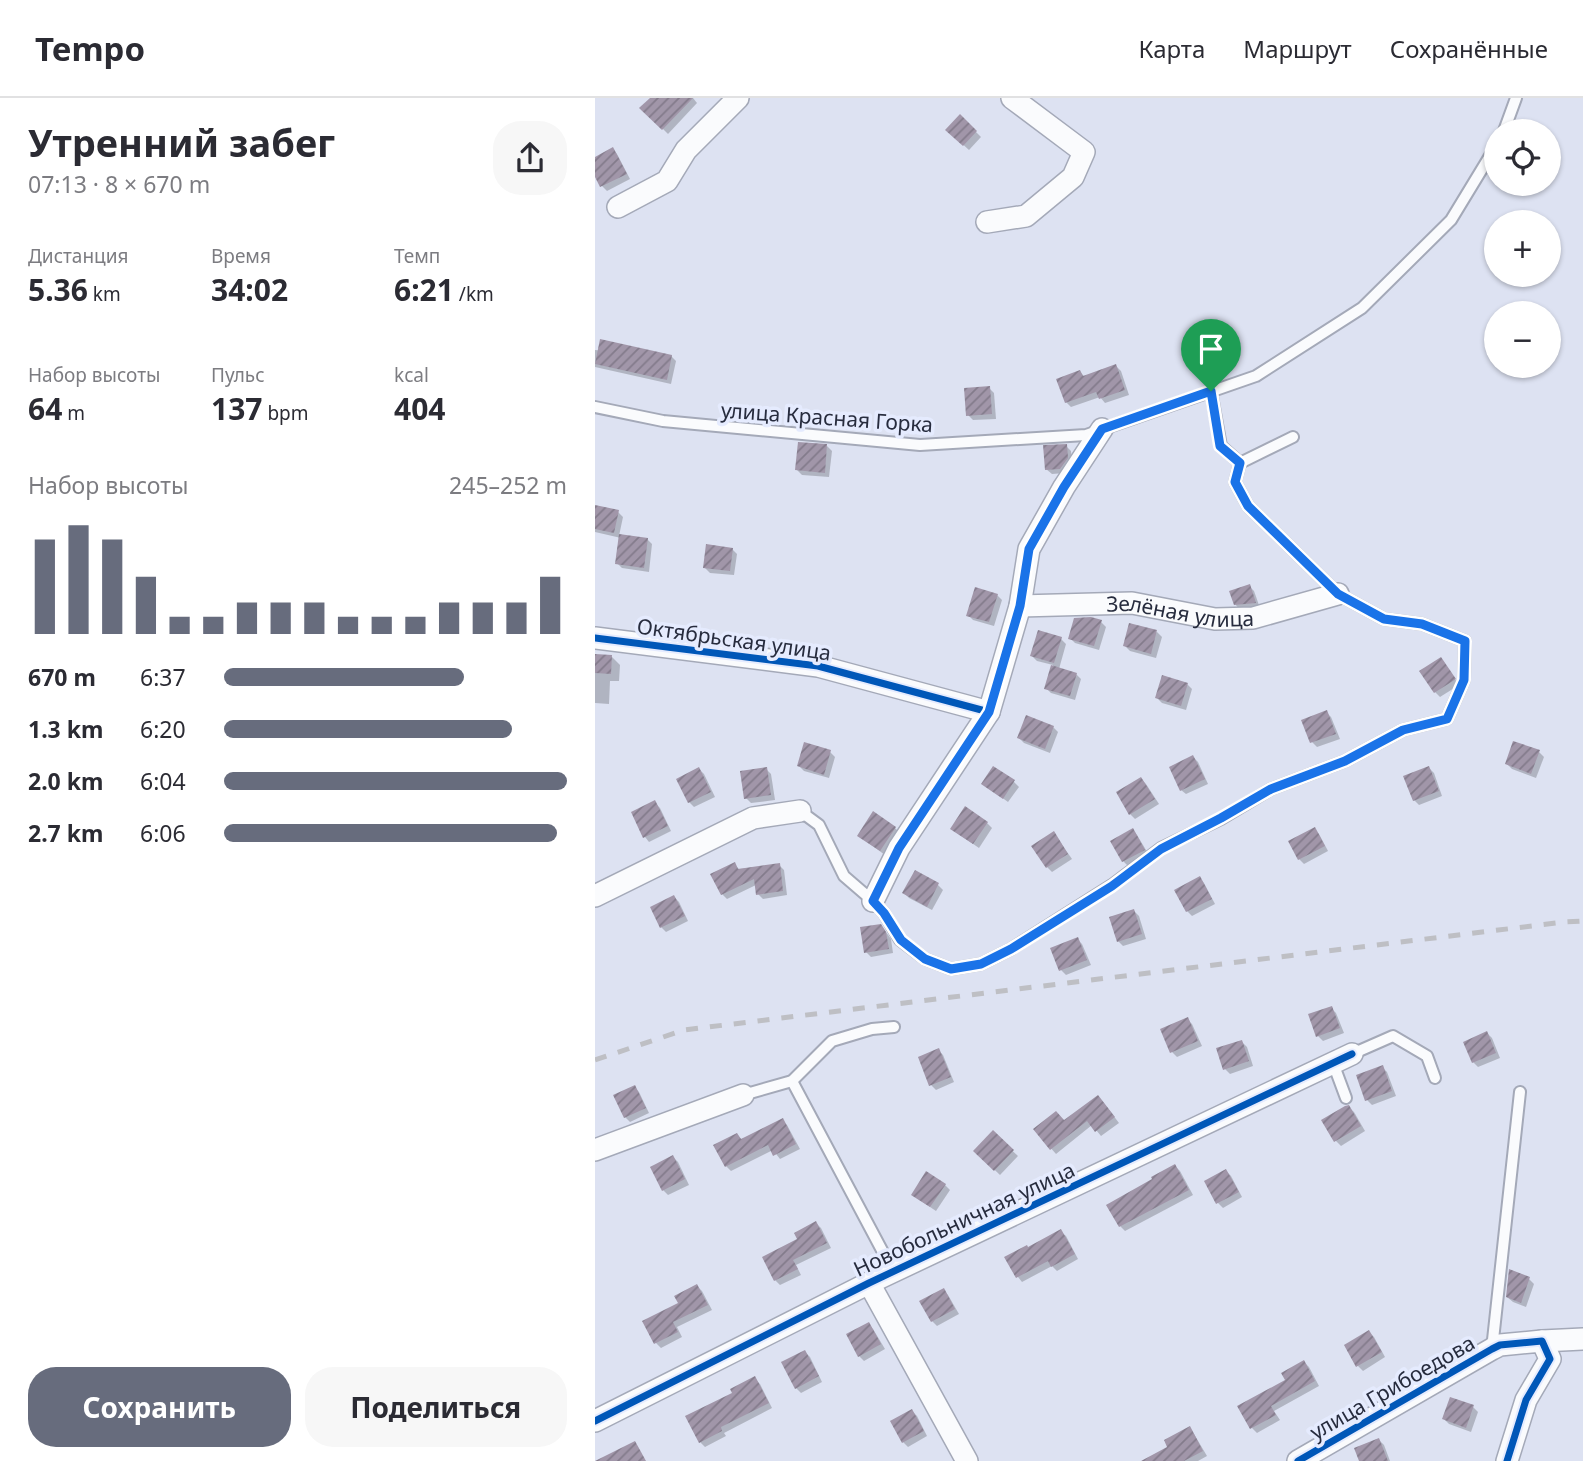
<!DOCTYPE html>
<html lang="ru">
<head>
<meta charset="utf-8">
<style>
  :root { --surface:#fff; --page:#f7f7f7; --text:#2b2b33; --muted:#7c7c81; --line:#e1e1e2; --accent:#676c7d }
  body { margin:0; font-family:"Noto Sans",sans-serif; background:var(--page); color:var(--text); height:100vh; display:flex; flex-direction:column; font-size:26px; white-space:nowrap }
  * { box-sizing:border-box; margin:0 }
  p { font-size:23px; color:var(--muted) }
  .icon { flex:none; width:38px; height:38px; fill:none; stroke:currentColor; stroke-width:2; stroke-linecap:round; stroke-linejoin:round }
  .map { position:relative; flex:1; overflow:hidden }
  .drawer { display:flex; flex-direction:column; background:var(--surface); width:595px }
  .drawer>* { flex:none }
  .buttons { position:absolute; left:889px; top:21px; display:grid; gap:14px }
  .buttons a { display:grid; place-items:center; width:77px; height:77px; border-radius:50%; background:var(--surface); box-shadow:0 2px 5px #0004; font-size:35px }
  .pin { position:absolute; display:grid; place-items:center; width:60px; height:60px; color:#fff; margin:-72px -30px; border-radius:50% 50% 50% 0; rotate:-45deg; box-shadow:0 0 7px #0007 }
  .pin .icon { rotate:45deg }
  .round { display:grid; place-items:center; flex:none; width:74px; height:74px; border-radius:28px; background:var(--page) }
  .overview { display:flex; align-items:center; justify-content:space-between; height:119px; padding:0 28px }
  h1 { font-size:38px; font-weight:700; line-height:52px }
  .stats { display:grid; grid-template-columns:repeat(3,1fr); gap:10px; height:119px; padding:7px 28px }
  .stats div { display:grid; align-content:center }
  .stats b { font-size:30px; font-weight:700 }
  .stats small { font-size:19px; font-weight:400 }
  .stats p { font-size:19px }
  .chart { height:196px; padding:14px 28px }
  .chart p { display:flex; justify-content:space-between }
  .chart svg { width:100%; height:126px; margin-top:7px; stroke:var(--accent); stroke-width:6 }
  .action { display:flex; gap:14px; margin-top:auto; padding:14px 28px }
  .action a { flex:1; height:80px; border-radius:28px; background:var(--accent); color:#fff; font-size:28px; font-weight:700; line-height:80px; text-align:center }
  .action a+a { background:var(--page); color:var(--text) }
  ul { padding:0 28px; list-style:none; font-size:23px }
  li { display:grid; grid-template-columns:112px 84px 1fr; align-items:center; height:52px }
  li i { height:18px; border-radius:9px; background:var(--accent) }
  header { display:flex; align-items:center; gap:42px; box-sizing:border-box; height:98px; padding:0 35px; background:var(--surface); border-bottom:2px solid var(--line) }
  header strong { font-size:33px }
  nav { display:flex; gap:38px; margin-inline-start:auto; font-size:24px }
  main { display:flex; flex:1; min-height:0 }
  .map>svg:first-child { display:block }
  .shadow { fill:#0003 }
  .building { fill:url(#building-hatch) }
  .lines { fill:none; stroke-linecap:round; stroke-linejoin:round }
  .lane-casing { stroke:#a4a9b8; stroke-width:14 }
  .street-casing { stroke:#a4a9b8; stroke-width:24 }
  .lane { stroke:#fafbfd; stroke-width:10 }
  .street { stroke:#fafbfd; stroke-width:21 }
  .rail { stroke:#bebfc4; stroke-width:5; stroke-dasharray:12 12; stroke-linecap:butt }
  .cycleway-casing { stroke:#e5ebfe; stroke-width:11 }
  .cycleway { stroke:#0057b8; stroke-width:7 }
  .route-casing { stroke:#fff; stroke-width:14 }
  .route { stroke:#1a73e8; stroke-width:9 }
  .labels { text-anchor:middle; dominant-baseline:central; stroke-width:7; stroke-linejoin:round; paint-order:stroke }
  .street-label { font-size:21px; fill:#272c3e; stroke:#e5ebfe }
</style>
</head>
<body>
<header>
<strong>Tempo</strong>
<nav><a>Карта</a><a>Маршрут</a><a>Сохранённые</a></nav>
</header>
<main>
<section class="drawer">
<div class="overview"><div><h1>Утренний забег</h1><p>07:13 · 8 × 670 m</p></div><a class="round"><svg class="icon" aria-label="share" viewBox="0 0 24 24"><path d="M12 15V3M7 8l5-5 5 5M5 13v7h14v-7"/></svg></a></div>
<div class="stats">
<div><p>Дистанция</p><b>5.36<small> km</small></b></div>
<div><p>Время</p><b>34:02</b></div>
<div><p>Темп</p><b>6:21<small> /km</small></b></div>
</div>
<div class="stats">
<div><p>Набор высоты</p><b>64<small> m</small></b></div>
<div><p>Пульс</p><b>137<small> bpm</small></b></div>
<div><p>kcal</p><b>404</b></div>
</div>
<div class="chart"><p><span>Набор высоты</span>245–252 m</p>
<svg viewBox="0 0 160 44" preserveAspectRatio="none"><path d="M5 44V11M15 44V6M25 44V11M35 44V24M45 44V38M55 44V38M65 44V33M75 44V33M85 44V33M95 44V38M105 44V38M115 44V38M125 44V33M135 44V33M145 44V33M155 44V24"/></svg>
</div>
<ul>
<li><b>670 m</b>6:37<i style="width:70%"></i></li>
<li><b>1.3 km</b>6:20<i style="width:84%"></i></li>
<li><b>2.0 km</b>6:04<i style="width:100%"></i></li>
<li><b>2.7 km</b>6:06<i style="width:97%"></i></li>
</ul>
<div class="action"><a>Сохранить</a><a>Поделиться</a></div>
</section>
<div class="map">
<svg width="988" height="1363" viewBox="0 0 988 1363">
  <defs>
    <pattern id="building-hatch" width="6" height="6" patternUnits="userSpaceOnUse" patternTransform="scale(1.75)"><rect width="6" height="6" fill="#a196a9"/><path d="M-1 1l2-2M0 6l6-6M5 7l2-2" fill="none" stroke="#837b8b"/></pattern>
  </defs>
  <rect width="100%" height="100%" fill="#dde2f2"/>
  <g class="shadow">
    <path d="M58,0H98L102,5L73,36L47,10Z"/>
    <path d="M365,18L386,39L374,52L352,32Z"/>
    <path d="M18,51L22,56L35,81L12,93L7,88L0,76V61Z"/>
    <path d="M0,252L76,258L81,263L76,286L0,269Z"/>
    <path d="M521,268L526,273L534,297L510,305L505,299L476,309L471,304L485,274L490,279Z"/>
    <path d="M394,290L399,295L401,321L378,322L373,317Z"/>
    <path d="M232,348L237,353L234,379L207,377L202,372Z"/>
    <path d="M471,348L476,353L477,365L470,375L457,376L451,371Z"/>
    <path d="M0,409L23,414L28,419L24,438L52,441L57,446L54,474L27,470L22,465L26,440L0,434Z"/>
    <path d="M137,451L142,456L139,477L115,475L110,470Z"/>
    <path d="M654,488L659,493L665,510L645,512L640,506Z"/>
    <path d="M402,497L407,502L399,528L378,522L373,517Z"/>
    <path d="M506,524L511,529L504,552L480,545L475,540Z"/>
    <path d="M562,534L567,539L561,560L535,553L530,548Z"/>
    <path d="M466,541L471,546L464,571L481,576L486,581L480,602L456,595L451,590L458,567L442,563L437,558Z"/>
    <path d="M0,558L17,559L25,567L24,583H15L14,606L0,605Z"/>
    <path d="M846,561L864,587L845,599L840,594Z"/>
    <path d="M592,586L597,591L591,612L567,605L562,600Z"/>
    <path d="M731,614L736,619L745,641L722,649L717,644L708,623Z"/>
    <path d="M458,629L463,634L455,655L429,645L424,640Z"/>
    <path d="M235,654L240,659L234,680L209,673L204,668Z"/>
    <path d="M944,654L949,659L941,680L917,671L912,666Z"/>
    <path d="M598,659L603,664L613,686L591,696L586,692Z"/>
    <path d="M834,670L839,675L847,698L824,707L819,702Z"/>
    <path d="M104,671L109,676L120,699L99,709L94,704Z"/>
    <path d="M171,671L176,676L180,702L156,705L151,700Z"/>
    <path d="M546,681L551,686L564,706L540,721L535,716Z"/>
    <path d="M419,684L424,689L413,704L388,686Z"/>
    <path d="M60,705L65,710L76,733L54,744L50,739Z"/>
    <path d="M392,725L397,730L384,750L362,735Z"/>
    <path d="M300,730L305,735L290,757L264,738Z"/>
    <path d="M719,731L724,736L733,753L709,766L704,761Z"/>
    <path d="M538,732L542,737L554,757L533,768L528,763Z"/>
    <path d="M463,741L477,761L457,774L452,769Z"/>
    <path d="M139,766L144,771L184,767L189,772L192,797L168,801L163,796L161,787L132,801L127,796Z"/>
    <path d="M321,774L343,787L348,792L337,812L314,800L309,795Z"/>
    <path d="M604,780L609,785L620,806L597,818L592,813Z"/>
    <path d="M79,799L84,804L93,823L71,834L66,829Z"/>
    <path d="M539,813L544,818L551,841L528,848L523,843Z"/>
    <path d="M286,827L296,841L298,855L276,859L271,854Z"/>
    <path d="M482,841L487,846L496,867L471,877L466,872Z"/>
    <path d="M736,910L741,915L749,935L728,943L723,938Z"/>
    <path d="M592,921L597,926L607,948L582,959L577,954Z"/>
    <path d="M892,935L897,940L905,960L883,969L878,964Z"/>
    <path d="M647,944L652,949L658,968L635,976L630,971Z"/>
    <path d="M343,952L348,957L359,984L341,992L336,987Z"/>
    <path d="M787,969L792,974L801,998L777,1007L772,1002Z"/>
    <path d="M39,989L44,994L54,1015L35,1024L30,1019Z"/>
    <path d="M508,1004L524,1025L506,1038L497,1027L461,1056L440,1032L470,1024Z"/>
    <path d="M753,1009L759,1014L770,1033L746,1048L741,1043Z"/>
    <path d="M187,1022L192,1027L205,1051L185,1061L178,1052L136,1073L131,1068L142,1037L147,1042Z"/>
    <path d="M398,1035L423,1058L405,1077L380,1053Z"/>
    <path d="M78,1059L83,1064L94,1087L73,1097L68,1092Z"/>
    <path d="M580,1068L585,1073L598,1097L530,1133L525,1128Z"/>
    <path d="M631,1073L636,1078L647,1099L628,1110L623,1105Z"/>
    <path d="M350,1087L355,1092L341,1113L323,1101Z"/>
    <path d="M221,1125L226,1130L236,1150L201,1167L206,1177L185,1187L180,1182L205,1142Z"/>
    <path d="M466,1134L471,1138L483,1161L462,1173L457,1168L427,1184L423,1179L412,1160L434,1151Z"/>
    <path d="M934,1181L939,1186L931,1209L918,1204L912,1199Z"/>
    <path d="M102,1188L107,1193L117,1212L82,1229L87,1239L66,1250L61,1245L50,1223L85,1206Z"/>
    <path d="M348,1192L353,1197L364,1216L342,1228L337,1223Z"/>
    <path d="M273,1226L278,1231L290,1251L269,1263L264,1258Z"/>
    <path d="M774,1234L779,1239L790,1259L768,1273L763,1268Z"/>
    <path d="M210,1254L215,1259L227,1284L206,1295L201,1290Z"/>
    <path d="M709,1264L714,1269L724,1288L679,1313L685,1322L662,1335L657,1330L692,1282Z"/>
    <path d="M160,1281L165,1286L177,1310L129,1335L131,1338L110,1349L105,1344L139,1295Z"/>
    <path d="M856,1301L878,1309L883,1314L876,1334L854,1326L849,1321Z"/>
    <path d="M317,1313L322,1318L332,1338L313,1349L308,1344Z"/>
    <path d="M594,1331L599,1336L612,1358L603,1363H550L575,1349Z"/>
    <path d="M784,1342L789,1347L795,1363H765Z"/>
  </g>
  <g class="building">
    <path d="M55,0H98L67,32L44,10Z"/>
    <path d="M365,16L382,33L368,48L350,32Z"/>
    <path d="M18,49L32,76L5,89L0,79V59Z"/>
    <path d="M5,241L77,257L72,282L0,266Z"/>
    <path d="M521,266L530,292L504,301L501,294L470,305L461,281L485,272L488,278Z"/>
    <path d="M395,288L397,316L371,318L369,290Z"/>
    <path d="M203,344L232,346L230,375L200,372Z"/>
    <path d="M472,346L473,360L465,371L450,372L448,347Z"/>
    <path d="M0,407L24,412L19,435L0,431Z"/>
    <path d="M24,436L53,440L49,470L20,466Z"/>
    <path d="M111,446L138,450L135,473L108,470Z"/>
    <path d="M655,486L661,505L639,507L634,493Z"/>
    <path d="M380,489L403,496L394,524L371,518Z"/>
    <path d="M496,519L507,522L499,548L473,541L479,520Z"/>
    <path d="M534,525L562,532L556,556L528,548Z"/>
    <path d="M443,532L467,539L459,565L435,558Z"/>
    <path d="M0,556L17,557L16,576L0,575Z"/>
    <path d="M846,559L861,581L839,595L824,573Z"/>
    <path d="M456,567L482,575L475,598L449,591Z"/>
    <path d="M567,577L593,585L586,608L560,600Z"/>
    <path d="M732,612L741,636L715,645L706,622Z"/>
    <path d="M431,617L459,628L450,651L422,640Z"/>
    <path d="M918,643L945,652L936,676L910,666Z"/>
    <path d="M209,644L236,652L229,677L202,668Z"/>
    <path d="M598,657L610,681L585,693L574,669Z"/>
    <path d="M398,668L420,682L408,701L386,686Z"/>
    <path d="M834,668L844,693L818,703L808,678Z"/>
    <path d="M104,669L116,694L93,705L81,681Z"/>
    <path d="M172,669L176,697L149,701L145,673Z"/>
    <path d="M546,679L560,701L534,717L521,694Z"/>
    <path d="M60,702L73,728L48,740L36,714Z"/>
    <path d="M370,708L393,724L378,746L355,731Z"/>
    <path d="M278,713L301,729L285,753L262,738Z"/>
    <path d="M720,729L730,748L703,762L693,743Z"/>
    <path d="M538,730L550,752L527,764L515,743Z"/>
    <path d="M459,733L473,756L451,770L436,748Z"/>
    <path d="M140,764L143,771L185,765L188,793L161,797L159,781L126,797L115,776Z"/>
    <path d="M320,772L344,785L332,809L307,795Z"/>
    <path d="M605,778L617,801L591,814L579,792Z"/>
    <path d="M79,797L90,818L65,830L55,809Z"/>
    <path d="M539,811L547,836L522,844L514,819Z"/>
    <path d="M286,826L291,834L294,851L269,855L265,829Z"/>
    <path d="M483,839L492,862L464,873L455,850Z"/>
    <path d="M737,908L745,930L721,939L713,916Z"/>
    <path d="M593,919L603,943L575,955L565,931Z"/>
    <path d="M892,933L901,955L877,965L868,944Z"/>
    <path d="M647,942L654,963L628,972L621,950Z"/>
    <path d="M344,950L356,979L334,988L323,959Z"/>
    <path d="M788,967L797,993L770,1003L761,977Z"/>
    <path d="M40,987L51,1010L29,1020L18,997Z"/>
    <path d="M503,997L520,1019L500,1034L492,1023L455,1052L438,1031L461,1013L469,1022Z"/>
    <path d="M754,1007L766,1028L739,1044L726,1022L750,1008Z"/>
    <path d="M188,1020L201,1046L178,1058L173,1047L130,1069L118,1047L142,1035L146,1041Z"/>
    <path d="M398,1032L419,1052L399,1073L378,1053Z"/>
    <path d="M78,1057L90,1081L67,1093L55,1069Z"/>
    <path d="M580,1066L594,1092L524,1129L511,1107L557,1081L556,1079Z"/>
    <path d="M631,1071L644,1094L621,1106L609,1083Z"/>
    <path d="M331,1073L351,1086L335,1109L316,1097Z"/>
    <path d="M221,1123L232,1145L198,1162L203,1171L179,1183L167,1159L202,1141L199,1135Z"/>
    <path d="M466,1131L480,1156L456,1169L453,1163L421,1180L409,1159L432,1147L433,1149Z"/>
    <path d="M914,1171L935,1179L926,1205L911,1199Z"/>
    <path d="M102,1186L113,1207L78,1224L83,1234L59,1246L47,1223L83,1205L79,1198Z"/>
    <path d="M349,1190L360,1211L336,1224L324,1203Z"/>
    <path d="M274,1224L286,1246L263,1259L251,1236Z"/>
    <path d="M774,1232L787,1254L761,1269L749,1247Z"/>
    <path d="M210,1252L224,1278L200,1291L186,1264Z"/>
    <path d="M709,1262L720,1283L676,1308L681,1317L655,1331L642,1308L690,1282L686,1275Z"/>
    <path d="M160,1278L174,1305L126,1329L127,1333L104,1345L90,1318L137,1295L135,1291Z"/>
    <path d="M855,1299L879,1307L871,1330L847,1321Z"/>
    <path d="M317,1311L329,1333L307,1345L295,1323Z"/>
    <path d="M595,1328L608,1353L589,1363H546L572,1349L569,1342Z"/>
    <path d="M784,1340L793,1363H764L759,1350Z"/>
    <path d="M40,1343L51,1363H0Z"/>
  </g>
  <g class="lines">
    <g class="lane-casing">
      <g id="lane">
        <path d="M909,33L921,0"/>
        <path d="M616,293L626,348L645,365L698,339"/>
        <path d="M0,309L68,323L325,347L491,337L661,278L767,210L856,122L901,48"/>
        <path d="M205,713L224,727L249,778L278,803L289,815L305,842L330,861L356,871L386,866L416,851L517,787L566,750L626,721L676,691L750,663L808,632L852,621L869,582L870,543L827,526L789,521L743,496L653,408L640,384L645,365"/>
        <path d="M757,956L798,938L832,958L840,980"/>
        <path d="M738,965L751,1000"/>
        <path d="M197,983L298,1173"/>
        <path d="M148,997L197,983L237,943L277,931L299,929"/>
        <path d="M897,1251L925,994"/>
      </g>
    </g>
    <g class="street-casing">
      <g id="street">
        <path d="M23,109L72,83L91,52L143,0"/>
        <path d="M392,124L431,118L478,79L489,54L417,0"/>
        <path id="s1" d="M425,508L537,505L620,521L658,520L743,496"/>
        <path d="M0,540L223,568L394,614"/>
        <path d="M0,798L158,720L205,713"/>
        <path d="M278,803L304,750L394,614L425,508L434,451L469,389L507,331"/>
        <path d="M0,1052L148,997"/>
        <path d="M274,1185L372,1363"/>
        <path d="M947,1243L988,1241"/>
        <path d="M0,1323L274,1185L757,956"/>
        <path d="M703,1363L897,1251L905,1247L947,1243L955,1261L931,1302L912,1363"/>
      </g>
    </g>
    <use href="#lane" class="lane"/>
    <use href="#street" class="street"/>
    <path class="rail" d="M0,962L89,932L969,824L988,823"/>
    <g class="cycleway-casing">
      <g id="cycleway">
        <path d="M0,540L223,568L394,614"/>
        <path d="M278,803L304,750L394,614L425,508L434,451L469,389L507,331"/>
        <path d="M0,1323L274,1185L757,956"/>
        <path d="M703,1363L897,1251L905,1247L947,1243L955,1261L931,1302L912,1363"/>
      </g>
    </g>
    <use href="#cycleway" class="cycleway"/>
  </g>
  <g class="lines">
    <g class="route-casing">
      <path id="route" d="M616,293L625,348L645,365L640,384L653,408L743,496L789,521L827,526L870,543L869,582L852,621L808,632L750,663L676,691L626,720L566,751L517,788L416,851L386,866L356,871L330,861L306,842L289,815L278,803L304,750L394,614L425,508L434,451L469,389L507,331Z"/>
    </g>
    <use href="#route" class="route"/>
  </g>
  <g class="labels">
    <g class="street-label">
      <text transform="translate(232 319) rotate(4)">улица Красная Горка</text>
      <text stroke="none"><textPath href="#s1" startOffset="161">Зелёная улица</textPath></text>
      <text transform="translate(139 541) rotate(8)">Октябрьская улица</text>
      <text transform="translate(369 1121) rotate(-25)">Новобольничная улица</text>
      <text transform="translate(797 1289) rotate(-30)">улица Грибоедова</text>
    </g>
  </g>
</svg>
<div class="buttons">
<a><svg class="icon" aria-label="locate" viewBox="0 0 24 24"><circle cx="12" cy="12" r="6"/><path d="M12 2v4M12 18v4M2 12h4M18 12h4"/></svg></a>
<a>+</a>
<a>−</a>
</div>
<div class="pin" style="left:616px;top:293px;background:#1e9e55"><svg class="icon" aria-label="arrive" viewBox="0 0 24 24"><path d="M6 21V4h12l-3 4 3 4H6"/></svg></div>
</div>
</main>
</body>
</html>
